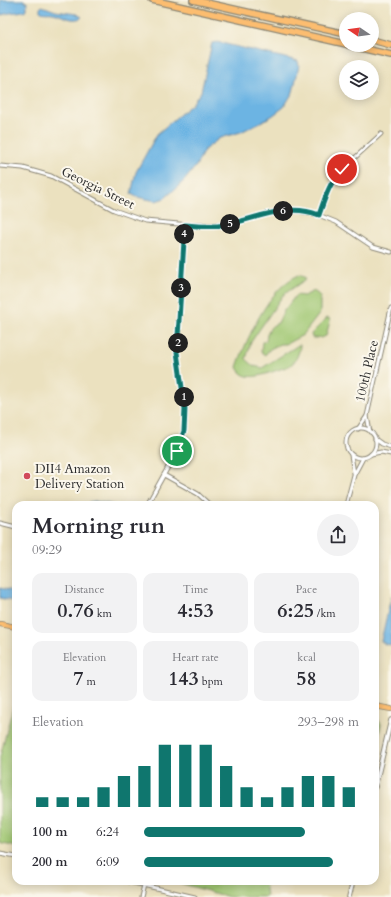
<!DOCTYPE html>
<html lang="en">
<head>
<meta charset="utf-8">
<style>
  :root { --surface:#fff; --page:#f2f2f3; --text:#2b2b33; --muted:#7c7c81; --accent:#0f766e }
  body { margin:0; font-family:Cardo,serif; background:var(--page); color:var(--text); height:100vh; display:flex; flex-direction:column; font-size:15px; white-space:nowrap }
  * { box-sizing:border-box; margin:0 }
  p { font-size:13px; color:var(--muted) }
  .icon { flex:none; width:22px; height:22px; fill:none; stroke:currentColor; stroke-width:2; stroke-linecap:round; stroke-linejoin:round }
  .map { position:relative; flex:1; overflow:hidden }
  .drawer { position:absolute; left:12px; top:501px; width:367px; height:384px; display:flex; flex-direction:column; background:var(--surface); border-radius:12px; box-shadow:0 2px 10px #0003 }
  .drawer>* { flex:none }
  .needle { width:26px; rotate:283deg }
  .tools { position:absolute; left:339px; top:12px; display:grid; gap:8px }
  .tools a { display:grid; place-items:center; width:40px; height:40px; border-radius:50%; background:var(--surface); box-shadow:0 2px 10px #0003; font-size:20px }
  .pin { position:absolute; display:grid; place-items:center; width:34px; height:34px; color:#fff; margin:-17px; border:2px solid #fff; border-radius:50%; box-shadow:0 1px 4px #0007 }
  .km { position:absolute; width:20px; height:20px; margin:-10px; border-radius:50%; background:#222; color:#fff; font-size:11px; line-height:20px; text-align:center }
  .round { display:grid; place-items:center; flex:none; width:42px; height:42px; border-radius:21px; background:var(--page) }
  .overview { display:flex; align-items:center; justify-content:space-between; height:68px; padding:0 20px }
  h1 { font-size:22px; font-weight:700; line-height:30px }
  .metrics { display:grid; grid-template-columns:repeat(3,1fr); gap:6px; height:68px; padding:4px 20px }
  .metrics div { display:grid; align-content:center; border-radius:10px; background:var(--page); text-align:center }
  .metrics b { font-size:20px; font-weight:700 }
  .metrics small { font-size:11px; font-weight:400 }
  .metrics p { font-size:11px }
  .chart { height:112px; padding:8px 20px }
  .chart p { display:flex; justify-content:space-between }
  .chart svg { width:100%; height:72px; margin-top:4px; stroke:var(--accent); stroke-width:6 }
  ul { padding:0 20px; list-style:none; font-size:13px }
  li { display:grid; grid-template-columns:64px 48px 1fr; align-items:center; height:30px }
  li i { height:10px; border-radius:5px; background:var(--accent) }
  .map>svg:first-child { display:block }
  .green { fill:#a0c772; stroke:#66794e }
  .water { fill:#6cb4e3; stroke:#4c7087 }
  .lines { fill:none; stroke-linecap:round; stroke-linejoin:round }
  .minor-casing { stroke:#8b8675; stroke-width:5 }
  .tertiary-casing { stroke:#8b8675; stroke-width:5.5 }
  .primary-casing { stroke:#8b8675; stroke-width:6 }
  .motorway-casing { stroke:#8b8675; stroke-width:8 }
  .minor { stroke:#fff; stroke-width:3 }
  .tertiary { stroke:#fff; stroke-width:3.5 }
  .primary { stroke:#fcbd6f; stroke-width:4.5 }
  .motorway { stroke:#fcbd6f; stroke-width:5.5 }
  .route-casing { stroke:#fff; stroke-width:8 }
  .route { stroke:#0f766e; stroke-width:5 }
  .poi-dot { fill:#d1495b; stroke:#fbf7ec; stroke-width:1.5 }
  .labels { text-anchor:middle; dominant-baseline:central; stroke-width:4; stroke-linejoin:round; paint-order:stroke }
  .street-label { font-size:13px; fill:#2b2b2b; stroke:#fbf7ec }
  .poi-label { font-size:13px; fill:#2b2b2b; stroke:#fbf7ec; text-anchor:start }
</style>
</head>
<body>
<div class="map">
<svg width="391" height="897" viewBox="0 0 391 897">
  <rect width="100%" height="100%" fill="#fbf7ec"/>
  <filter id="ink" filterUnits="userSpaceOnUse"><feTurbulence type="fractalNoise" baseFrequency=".025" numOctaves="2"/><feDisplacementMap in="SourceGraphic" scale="8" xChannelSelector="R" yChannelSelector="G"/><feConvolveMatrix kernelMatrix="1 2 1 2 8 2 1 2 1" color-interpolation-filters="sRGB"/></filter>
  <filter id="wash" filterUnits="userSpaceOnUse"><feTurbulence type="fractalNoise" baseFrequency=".012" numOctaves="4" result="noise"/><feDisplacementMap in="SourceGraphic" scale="16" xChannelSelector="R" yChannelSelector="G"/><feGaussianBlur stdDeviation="0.9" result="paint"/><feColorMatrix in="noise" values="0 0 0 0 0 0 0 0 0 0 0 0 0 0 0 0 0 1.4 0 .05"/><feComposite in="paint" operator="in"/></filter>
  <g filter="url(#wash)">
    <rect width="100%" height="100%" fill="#ebe1bf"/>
    <g class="green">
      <path d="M299,275L305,277L306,279L283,295L251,342L246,359L254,366L262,368L300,344C300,351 297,359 292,364C289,367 282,368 278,370C265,374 244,384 237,367C247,338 269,287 299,275Z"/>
      <path d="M314,291L320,296V313L303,335L286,344H280L270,349L265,355L261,352L262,342L266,341C267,332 269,326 278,323L283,312L296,295L304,296Z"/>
      <path d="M327,318H329L330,321L326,336L321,338L319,337L317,338H312L311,334Z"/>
      <path d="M16,695V847L0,843V757Z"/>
      <path d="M375,715L381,724L375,753Z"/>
      <path d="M173,881H265L267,897H229Z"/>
    </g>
    <g class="water">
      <path d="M0,0H24L25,2H27L26,10C17,13 8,12 0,16Z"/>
      <path d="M42,6L56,11L77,14L82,17L81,18C70,22 63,15 53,13C48,12 44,14 40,11V8Z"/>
      <path d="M217,42L298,61L299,66L293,92L284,107L272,116L241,132L220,138L204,150L196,166L184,181L165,198L156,201L137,197L131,194L136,172L157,134L192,104L201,92L212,43Z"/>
      <path d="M95,501L114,505H87L89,502Z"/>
      <path d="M0,588L16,592V602L0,598Z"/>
      <path d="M391,597V645L385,644L381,641Z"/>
    </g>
  </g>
  <g filter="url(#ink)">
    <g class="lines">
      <g class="minor-casing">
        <g id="minor">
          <path d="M0,166L23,168L51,176L114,210L145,221L190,225H224L278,211H296L316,214L336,222L373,247L391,252"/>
          <path d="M319,215L329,187L336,175L381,134"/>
          <path d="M367,416L370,432"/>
          <circle cx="361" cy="443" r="15"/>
          <path d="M358,429L367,416L391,308"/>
          <path d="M375,439L382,444L391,447"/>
          <path d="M371,454L381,452L391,454"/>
          <path d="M351,455L354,473"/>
          <path d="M164,475L198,494L210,505"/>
          <path d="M147,505L177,451L181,441L185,422V409L177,351L185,225"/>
          <path d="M346,505L354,475L363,458"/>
          <path d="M0,523L16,527"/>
          <path d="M0,853L16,856"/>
          <path d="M125,881L195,897"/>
          <path d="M141,897L144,885"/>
        </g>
      </g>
      <g class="tertiary-casing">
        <g id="tertiary">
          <path d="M375,787L391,720"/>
          <path d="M349,897L353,881"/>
        </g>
      </g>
      <g class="primary-casing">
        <g id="primary">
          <path d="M0,624L16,627"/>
          <path d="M375,706L391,709"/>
        </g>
      </g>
      <g class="motorway-casing">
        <g id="motorway">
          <path d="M152,0L346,44"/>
          <path d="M193,0L346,34"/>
          <path d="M372,40L391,45"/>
          <path d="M348,45L391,55"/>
        </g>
      </g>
      <use href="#minor" class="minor"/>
      <use href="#tertiary" class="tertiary"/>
      <use href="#primary" class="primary"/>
      <use href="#motorway" class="motorway"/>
    </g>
  </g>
  <g class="lines" filter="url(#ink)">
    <g class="route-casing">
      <path id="route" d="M177,451L184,431L185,409L177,352L185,225C196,226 214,227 225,225C256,219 287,202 319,215C325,198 329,183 342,169"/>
    </g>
    <use href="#route" class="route"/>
  </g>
  <circle class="poi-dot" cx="27" cy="476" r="4"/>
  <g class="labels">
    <g class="street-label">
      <text transform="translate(98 188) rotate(26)">Georgia Street</text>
      <text transform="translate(367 371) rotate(-77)">100th Place</text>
    </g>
    <g class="poi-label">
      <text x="35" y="469">DII4 Amazon<tspan x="35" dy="15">Delivery Station</tspan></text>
    </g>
  </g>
</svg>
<div class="tools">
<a><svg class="needle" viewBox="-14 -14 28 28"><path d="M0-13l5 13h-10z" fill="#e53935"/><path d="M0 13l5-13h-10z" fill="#7c7c81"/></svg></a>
<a><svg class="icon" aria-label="layers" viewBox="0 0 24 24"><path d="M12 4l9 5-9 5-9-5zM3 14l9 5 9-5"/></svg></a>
</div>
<div class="pin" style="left:177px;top:451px;background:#1e9e55"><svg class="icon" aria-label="arrive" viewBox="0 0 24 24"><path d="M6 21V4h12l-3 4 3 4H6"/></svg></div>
<div class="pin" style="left:342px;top:169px;background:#d93025"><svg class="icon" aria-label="check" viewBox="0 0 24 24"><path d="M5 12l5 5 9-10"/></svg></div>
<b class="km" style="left:184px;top:397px">1</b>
<b class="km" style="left:178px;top:343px">2</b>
<b class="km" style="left:181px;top:288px">3</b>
<b class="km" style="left:184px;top:234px">4</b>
<b class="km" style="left:230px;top:224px">5</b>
<b class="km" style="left:283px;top:211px">6</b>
<section class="drawer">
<div class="overview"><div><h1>Morning run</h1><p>09:29</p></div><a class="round"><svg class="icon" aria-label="share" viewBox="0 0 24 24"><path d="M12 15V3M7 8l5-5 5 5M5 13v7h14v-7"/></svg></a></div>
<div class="metrics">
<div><p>Distance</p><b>0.76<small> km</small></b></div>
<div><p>Time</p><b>4:53</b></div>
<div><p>Pace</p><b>6:25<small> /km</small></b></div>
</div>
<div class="metrics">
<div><p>Elevation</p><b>7<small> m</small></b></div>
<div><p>Heart rate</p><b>143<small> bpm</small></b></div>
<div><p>kcal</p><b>58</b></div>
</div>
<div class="chart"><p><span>Elevation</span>293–298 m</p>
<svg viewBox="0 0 160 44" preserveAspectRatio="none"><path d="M5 44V38M15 44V38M25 44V38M35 44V32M45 44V25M55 44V19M65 44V6M75 44V6M85 44V6M95 44V19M105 44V32M115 44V38M125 44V32M135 44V25M145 44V25M155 44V32"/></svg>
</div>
<ul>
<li><b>100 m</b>6:24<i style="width:75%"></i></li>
<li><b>200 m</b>6:09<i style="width:88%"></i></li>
</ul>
</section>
</div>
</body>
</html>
